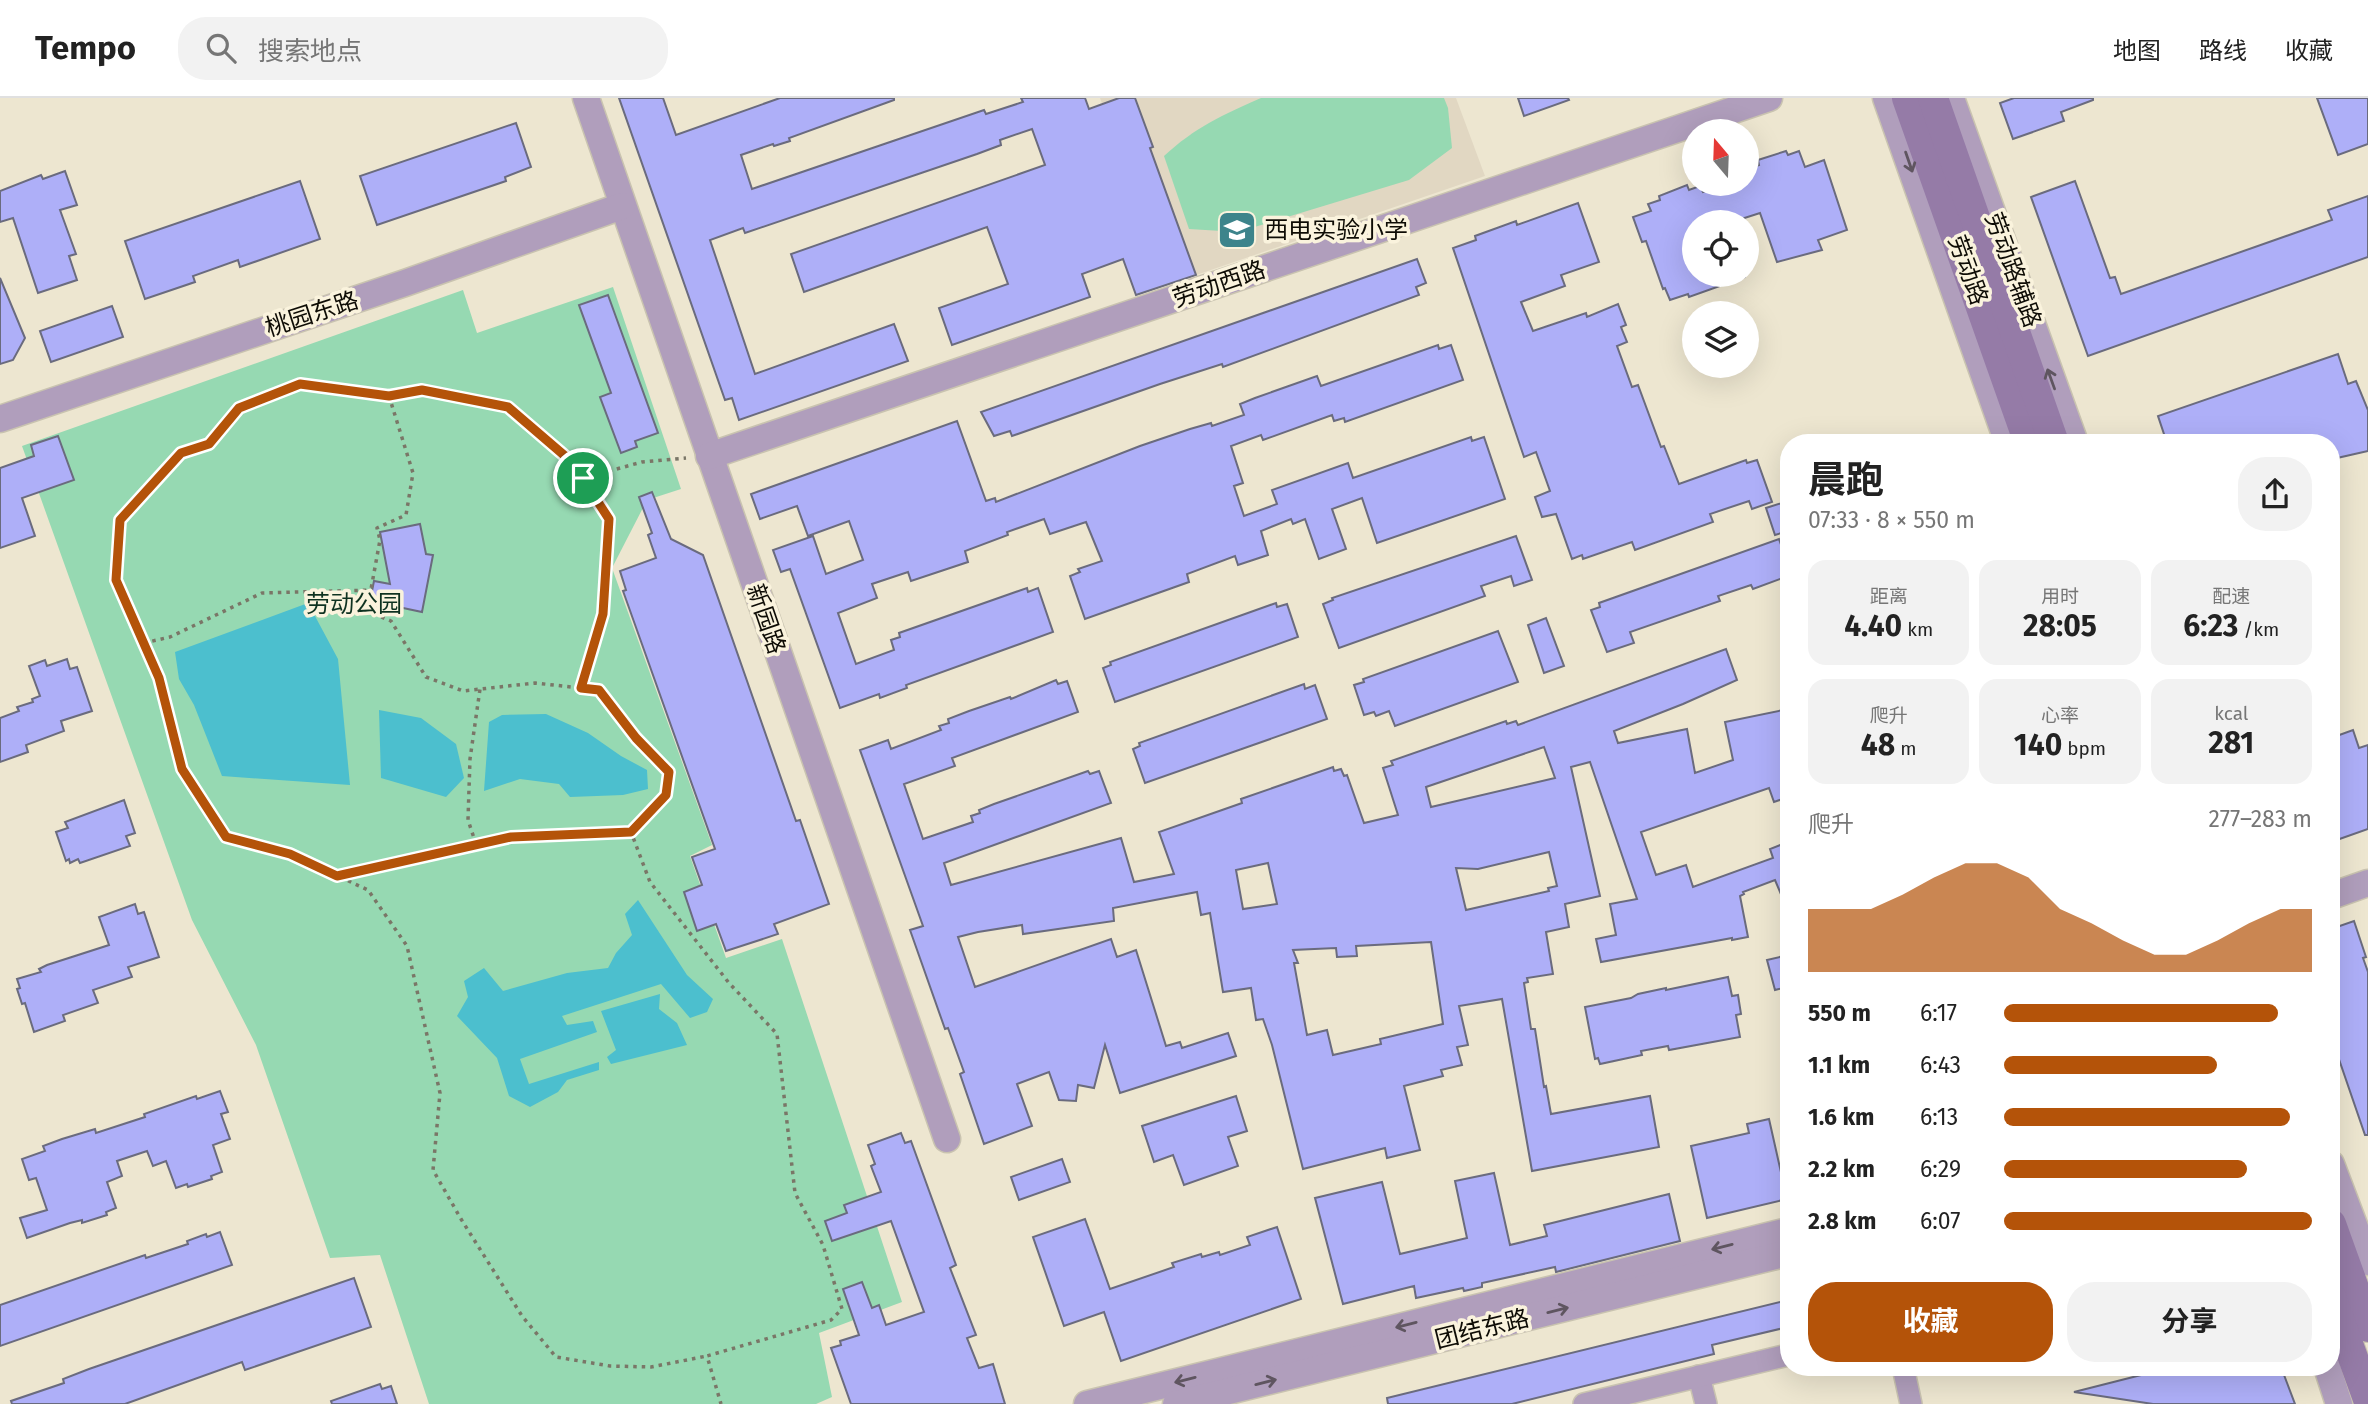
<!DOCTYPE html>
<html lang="zh">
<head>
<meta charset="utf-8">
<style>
  :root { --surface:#fff; --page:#f2f2f2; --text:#222; --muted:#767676; --line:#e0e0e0; --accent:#b45309 }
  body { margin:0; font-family:"Fira Sans","Noto Sans SC",sans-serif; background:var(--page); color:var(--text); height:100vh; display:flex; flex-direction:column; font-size:26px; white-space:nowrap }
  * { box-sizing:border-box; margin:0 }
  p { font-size:23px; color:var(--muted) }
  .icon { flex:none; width:38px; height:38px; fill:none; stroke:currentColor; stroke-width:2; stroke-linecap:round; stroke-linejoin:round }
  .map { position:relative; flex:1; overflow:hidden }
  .drawer { position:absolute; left:1780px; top:336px; width:560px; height:942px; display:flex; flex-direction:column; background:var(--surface); border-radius:28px; box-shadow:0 7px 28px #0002 }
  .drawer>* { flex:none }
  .needle { width:46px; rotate:341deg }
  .controls { position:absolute; left:1682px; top:21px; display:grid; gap:14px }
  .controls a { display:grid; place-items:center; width:77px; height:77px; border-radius:50%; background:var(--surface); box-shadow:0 7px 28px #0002; font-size:35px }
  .pin { position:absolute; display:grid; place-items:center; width:60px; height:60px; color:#fff; margin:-30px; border:4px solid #fff; border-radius:50%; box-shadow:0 2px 7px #0007 }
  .round { display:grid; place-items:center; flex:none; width:74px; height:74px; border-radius:28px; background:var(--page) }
  .summary { display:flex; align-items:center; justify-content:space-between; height:119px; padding:0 28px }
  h1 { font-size:38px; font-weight:700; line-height:52px }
  .stats { display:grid; grid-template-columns:repeat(3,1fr); gap:10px; height:119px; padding:7px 28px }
  .stats div { display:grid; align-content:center; border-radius:18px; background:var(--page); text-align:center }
  .stats b { font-size:30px; font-weight:700 }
  .stats small { font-size:19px; font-weight:400 }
  .stats p { font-size:19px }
  .chart { height:196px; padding:14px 28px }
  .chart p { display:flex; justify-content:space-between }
  .chart svg { width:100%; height:126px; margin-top:7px; fill:var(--accent); opacity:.7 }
  .cta { display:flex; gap:14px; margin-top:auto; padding:14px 28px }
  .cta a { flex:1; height:80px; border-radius:28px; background:var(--accent); color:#fff; font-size:28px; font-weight:700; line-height:80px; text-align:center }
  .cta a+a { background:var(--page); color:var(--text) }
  ul { padding:0 28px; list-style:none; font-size:23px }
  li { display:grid; grid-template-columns:112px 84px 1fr; align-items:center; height:52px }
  li i { height:18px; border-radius:9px; background:var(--accent) }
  header { display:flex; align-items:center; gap:42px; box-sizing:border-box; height:98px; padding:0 35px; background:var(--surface); border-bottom:2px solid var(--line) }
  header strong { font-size:33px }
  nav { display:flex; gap:38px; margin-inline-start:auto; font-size:24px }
  .search { width:490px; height:63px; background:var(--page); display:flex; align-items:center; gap:18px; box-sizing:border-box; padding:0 24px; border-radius:28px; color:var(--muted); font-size:26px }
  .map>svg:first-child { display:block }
  .education { fill:#e1d7c2 }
  .green { fill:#96d9b2 }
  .water { fill:#4cbfce }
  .building { fill:#aeaff8; stroke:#6a6b7e; stroke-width:2; fill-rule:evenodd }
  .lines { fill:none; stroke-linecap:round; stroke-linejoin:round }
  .minor-casing { stroke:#c9c3b0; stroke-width:24 }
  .tertiary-casing { stroke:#c9c3b0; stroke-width:29 }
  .secondary-casing { stroke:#c9c3b0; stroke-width:32 }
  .path { stroke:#7a7667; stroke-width:3.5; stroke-dasharray:3.5 5; stroke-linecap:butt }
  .minor { stroke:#b09ebc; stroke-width:21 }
  .tertiary { stroke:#b09ebc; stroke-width:26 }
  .secondary { stroke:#957ba7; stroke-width:30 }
  .oneway { stroke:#5f5560 }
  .route-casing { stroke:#fff; stroke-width:14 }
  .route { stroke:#b45309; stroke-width:9 }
  .labels { text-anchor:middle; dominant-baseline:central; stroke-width:7; stroke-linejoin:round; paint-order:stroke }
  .poi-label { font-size:24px; fill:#0e0c05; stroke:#faf3dd; text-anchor:start }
  .street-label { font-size:24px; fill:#0e0c05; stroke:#faf3dd }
  .park-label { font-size:24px; fill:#0e3220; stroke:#faf3dd }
</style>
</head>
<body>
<header>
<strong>Tempo</strong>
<div class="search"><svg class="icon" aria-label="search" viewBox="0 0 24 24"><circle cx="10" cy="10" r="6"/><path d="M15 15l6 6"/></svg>搜索地点</div>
<nav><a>地图</a><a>路线</a><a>收藏</a></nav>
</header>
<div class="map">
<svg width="2368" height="1306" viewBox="0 0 2368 1306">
  <rect width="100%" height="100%" fill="#ede6d0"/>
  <path class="education" d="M1100,0H1456L1485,78L1167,187Z"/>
  <g class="green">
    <path d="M1261,0H1444L1448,10L1452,50L1409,82L1238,134L1189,131L1164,58C1194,30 1224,16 1261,0Z"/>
    <path d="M613,189L681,391L647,402L612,470L712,747L690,758L726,860L782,841L902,1204L819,1235L832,1299L816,1306H429L380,1157L330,1160L256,947L192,822L22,348L463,192L477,235Z"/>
  </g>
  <g class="water">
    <path d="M308,505L338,561L350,687L222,678L194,607L179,581L175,554Z"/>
    <path d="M379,612L421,620L456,646L464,680L446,699L381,680Z"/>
    <path d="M546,616L588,635L621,658L647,672L648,691L623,697L570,699L559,686L520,681L484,693L489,624L502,617Z"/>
    <path d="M638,802L687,877L713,901L707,914L690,920L661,886L562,918L567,927L593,923L597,934L520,961L529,986L599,964V972L567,982L558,994L530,1009L509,998L497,960L457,918L468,899L464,883L484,870L503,893L567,875L608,870L616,855L632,837L625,816Z"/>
    <path d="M660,896L659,911L677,925L687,947L611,966L607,959L616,952L601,913Z"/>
  </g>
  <g class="building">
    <path d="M619,0H663L676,37L780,0H894V2L789,40L790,43L774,48L773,46L741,57L752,91L984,12L986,16L1023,4L1021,0H1085L1089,11L1119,0H1135L1153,49L1150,50L1196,177L1136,197L1123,161L1082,176L1090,199L952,247L939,210L1008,186L987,129L804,194L791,156L1045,67L1032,31L1000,42L1001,47L977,56L745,135L743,130L710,142L755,276L894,226L908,263L739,322L732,300L725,302Z"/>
    <path d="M1518,0H1568L1569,2L1524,18Z"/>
    <path d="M2014,0H2093V2L2061,14L2064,23L2013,41L2000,5Z"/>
    <path d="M2317,0H2368V46L2338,57Z"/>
    <path d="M516,25L531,69L505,79L506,83L377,127L360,78Z"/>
    <path d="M1786,53L1788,57L1799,53L1805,69L1824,62L1847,132L1818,142L1822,152L1777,164L1760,115L1732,124H1694V177H1745V179L1689,199L1688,196L1670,202L1665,190L1663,191L1646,143L1642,144L1633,119L1651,113L1648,106L1660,102L1659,98L1687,87L1689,92L1700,88L1703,94L1728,86H1746V80L1750,78L1747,71L1759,67L1758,62Z"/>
    <path d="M65,73L77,107L60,112L76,156L69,158L77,182L38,195L13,120L0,124V93L41,77L43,81Z"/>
    <path d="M300,83L320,141L240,169L238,162L193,178L195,184L145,201L125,143Z"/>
    <path d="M2075,83L2110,180L2115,179L2121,196L2332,122L2328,112L2368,98V159L2088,258L2031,99Z"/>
    <path d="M1578,105L1599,164L1561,177L1565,188L1521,204L1533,233L1586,215L1587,219L1618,206L1626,227L1621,229L1627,244L1617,248L1632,289L1638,287L1661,349L1664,348L1679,386L1746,362L1747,365L1757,362L1772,404L1752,411L1749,403L1710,416L1713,424L1635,452L1632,444L1583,461L1582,457L1572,461L1556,416L1542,419L1535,399L1550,393L1536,354L1524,359L1453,150L1476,142L1475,138L1516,123L1517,127Z"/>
    <path d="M1417,161L1426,185L1416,189L1419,197L1223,269L1222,266L1160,286L1012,338L1010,333L994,338L981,314Z"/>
    <path d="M0,180L25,240L13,262L0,266Z"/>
    <path d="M608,197L658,335L635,343L637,349L621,355L600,299L611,295L579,207Z"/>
    <path d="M112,208L123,239L51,264L40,233Z"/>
    <path d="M1438,247L1439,251L1451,247L1463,282L1345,324L1344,320L1334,323L1332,317L1263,342L1261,337L1231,348L1243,385L1234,388L1244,418L1277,406L1272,392L1348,365L1353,380L1471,339L1472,343L1484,339L1505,401L1377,445L1362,400L1332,411L1346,451L1319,461L1305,421L1293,426L1291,421L1261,433L1268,457L1238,467L1235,458L1187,476L1189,484L1085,521L1070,478L1080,474L1078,471L1102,463L1086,424L1050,436L1044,421L1007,434L1008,437L965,453L968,464L911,483L908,474L872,486L877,500L838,515L856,566L894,552L891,542L900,539L899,535L1027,490L1028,494L1038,490L1053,534L906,587L907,590L880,600L879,596L840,610L790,471L781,474L773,452L813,438L826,476L863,462L849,423L808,438L797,408L760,421L751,396L957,323L986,403L995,400L996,404L1140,348L1190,331L1211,325L1212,328L1244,317L1240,306L1255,300L1317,278L1321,288Z"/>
    <path d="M2338,256L2348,286L2356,283L2368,312V353L2337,360L2336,357L2331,359V345H2167L2158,318Z"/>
    <path d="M58,338L74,382L22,400L35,438L0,450V370L34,358L31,347Z"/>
    <path d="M652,394L671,441L703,457L796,723L800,722L829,806L774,826L778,836L726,853L716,826L697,833L684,794L702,787L692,759L715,751L623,493L626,492L620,473L656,460L648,437L652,435L639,399Z"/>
    <path d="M1788,403V433L1775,437L1766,410Z"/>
    <path d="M420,426L426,456L433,457L422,514L370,503L374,483L390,486L380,434Z"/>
    <path d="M1516,438L1532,482L1514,488L1511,478L1481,488L1485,498L1339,550L1323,506L1333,502L1332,500Z"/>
    <path d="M1779,441L1788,467V478L1753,491L1751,487L1718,498L1720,503L1630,534L1634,545L1607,554L1591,512L1600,509L1599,505Z"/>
    <path d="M1276,505L1277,509L1287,506L1298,539L1115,604L1103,570L1111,567L1110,564Z"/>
    <path d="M1546,520L1564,568L1544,575L1528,527Z"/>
    <path d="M1498,533L1518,584L1395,628L1389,613L1376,618L1374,614L1364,617L1354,587L1364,584L1363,581Z"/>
    <path d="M1726,551L1737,582L1683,606L1614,633L1618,645L1687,631L1695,675L1733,662L1725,624L1788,611V699L1774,704L1769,690L1641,734L1656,777L1686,767L1693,789L1773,760L1770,751L1788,744V813L1775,782L1743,794L1744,796L1740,798L1748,839L1732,842V840L1601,864L1596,841L1616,837L1610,806L1637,801L1590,664L1571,669L1600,798L1565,806L1569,829L1546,834L1553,876L1527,880L1528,884L1524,885L1531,931H1535L1544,989L1546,988L1551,1016L1650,998L1659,1049L1532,1073L1502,901L1459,908L1468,947L1457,949L1462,967L1441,972L1443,978L1404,988L1420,1052L1387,1060L1385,1050L1303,1071L1272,947L1263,921L1256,922L1251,890L1223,894L1210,815L1201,817L1197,794L1113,810L1114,823L1023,836L1022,827L978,834L958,839L975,889L1111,841L1117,859L1136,852L1166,948L1180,944L1182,950L1228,935L1236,958L1120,995L1105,947L1094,990L1078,987L1076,1003L1059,1002L1049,974L1017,986L1032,1028L984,1046L960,976L964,974L948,930L945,931L910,832L923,828L860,652L888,642L891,651L941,632L939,628L949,625L948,621L969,613L1010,599L1011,601L1056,582L1058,586L1067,583L1078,614L952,660L955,668L904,686L923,741L973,724L971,718L980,715L979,712L994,706L1088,673L1090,676L1099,673L1111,705L944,765L951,787L1121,740L1134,784L1174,776L1159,734L1242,705L1241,701L1333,669L1334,673L1341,671L1344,678L1347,677L1364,725L1398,717L1383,670L1393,667L1391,663L1506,623L1507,626L1516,623L1518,627ZM1544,649L1555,680L1431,709L1426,689ZM1549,754L1557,788L1548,790L1549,793L1466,812L1456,770L1478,771ZM1268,765L1277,806L1243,811L1236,772ZM1431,844L1443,926L1380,941L1381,946L1333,957L1327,932L1307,937L1294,865H1298L1293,852L1336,850L1337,859L1357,858L1356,848Z"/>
    <path d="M67,561L70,571L77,569L92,613L61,623L64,633L26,647L28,654L0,664V620L19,613L17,609L33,604L32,601L40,598L29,568L45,562L47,568Z"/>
    <path d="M1304,586L1305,591L1315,587L1327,621L1145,685L1133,651L1140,648L1139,645Z"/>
    <path d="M2353,632L2359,650L2368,647V731L2331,744V640Z"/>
    <path d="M124,702L135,735L126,738L130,748L80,765L78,761L70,765L69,761L66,763L56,734L68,730L65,724Z"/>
    <path d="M135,806L138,816L144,814L159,859L128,869L132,879L93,892L98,905L63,917L65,923L34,934L25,905L22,906L17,891L20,890L17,881L41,874L39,871L47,867L109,847L99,819Z"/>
    <path d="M2354,823L2366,859L2363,860L2368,874V1037H2365L2331,938V831Z"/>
    <path d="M1788,857V889L1775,892L1767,862Z"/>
    <path d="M1728,879L1732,898L1738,897L1741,916L1736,917L1740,939L1669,952L1668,948L1641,953L1642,957L1600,966L1598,960L1595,961L1585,909L1631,900L1638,896L1666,890V892Z"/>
    <path d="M220,993L228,1014L221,1016L230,1041L213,1047L222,1074L211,1078L212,1081L188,1089L187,1086L176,1090L166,1063L153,1068L147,1053L117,1063L122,1078L107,1084L116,1110L106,1114L107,1117L82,1125V1122L70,1125L27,1140L20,1120L47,1112L36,1080L29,1082L22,1061L45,1053L43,1048L62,1041L95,1031L96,1035L145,1019L144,1016L196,998L197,1001Z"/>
    <path d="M1236,998L1247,1033L1228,1039L1238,1068L1184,1087L1173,1057L1154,1064L1142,1028Z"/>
    <path d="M1769,1021L1787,1101L1707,1120L1691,1048L1749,1035L1747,1026Z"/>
    <path d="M901,1035L905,1045L911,1043L956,1167L950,1170L976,1237L967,1240L979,1270L993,1266L1005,1306H851L831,1250L841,1247L840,1243L859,1237L843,1191L862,1184L872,1210L879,1207L886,1227L924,1214L891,1123L832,1143L825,1123L847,1115L844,1107L881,1094L871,1068L875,1066L868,1047Z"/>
    <path d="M1062,1061L1070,1084L1019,1102L1011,1079Z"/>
    <path d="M1494,1075L1510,1147L1547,1138L1544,1127L1669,1096L1680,1143L1556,1174L1555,1169L1482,1185V1189L1464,1193L1463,1190L1416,1200L1414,1188L1343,1206L1315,1100L1382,1084L1400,1156L1467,1140L1455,1083Z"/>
    <path d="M1085,1121L1110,1191L1174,1169L1172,1165L1201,1156L1202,1159L1219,1154L1220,1157L1250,1147L1247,1139L1277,1129L1301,1201L1121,1263L1104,1214L1064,1228L1033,1139Z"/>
    <path d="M220,1134L232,1167L0,1248V1207L145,1157L146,1160L188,1146L187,1143L206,1136L207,1139Z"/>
    <path d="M354,1180L371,1229L245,1272L242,1264L125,1306H12L11,1303L64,1285L63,1281L89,1271Z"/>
    <path d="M1788,1202V1229L1712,1247L1714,1256L1512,1306H1388L1387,1300Z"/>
    <path d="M2158,1269H2281L2295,1306H2153L2074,1294L2149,1275L2148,1271Z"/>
    <path d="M380,1286L382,1291L391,1288L397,1306H332L331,1303Z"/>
  </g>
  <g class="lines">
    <g class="minor-casing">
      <g id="minor">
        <path d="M1903,1269L1911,1306"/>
        <path d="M1699,1278L1706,1306"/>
        <path d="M1584,1306L1788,1257"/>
      </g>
    </g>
    <g class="tertiary-casing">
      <g id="tertiary">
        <path d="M586,0L947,1041"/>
        <path d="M1886,0L2008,345"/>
        <path d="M1951,0L2075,345"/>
        <path d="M0,321L405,185L622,108"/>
        <path d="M709,358L1769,0"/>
        <path d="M2331,798L2368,785"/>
        <path d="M2331,1066L2368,1164"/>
        <path d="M2327,1269L2339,1306"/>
        <path d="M1087,1306L1788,1133"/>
        <path d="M1176,1306L1788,1155"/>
      </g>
    </g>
    <g class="secondary-casing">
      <g id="secondary">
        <path d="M1907,0L2029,345"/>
        <path d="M1933,0L2054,345"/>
        <path d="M2331,1126L2368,1229"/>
        <path d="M2331,1199L2368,1301"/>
      </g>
    </g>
    <g class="path">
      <path d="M389,298L413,375L406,417L377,430L380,442L367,513L391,523L426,579L463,593L535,585L599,592L636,640L669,674L666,697L631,734L650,784L729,885L777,936L795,1095L823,1147L842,1211L831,1222L707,1258L721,1306"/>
      <path d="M584,380L642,364L686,360"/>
      <path d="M144,545L170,539L262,495L372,492"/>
      <path d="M581,590L603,516L609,421L572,364L508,309L422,292L389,298L300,286L239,310L209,346L181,355L119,422L116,483L159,580L182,671L226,739L290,756L368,792L407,848L440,995L433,1072L461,1121L522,1218L556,1259L610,1268L651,1269L707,1258"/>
      <path d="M476,746L468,722L470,661L480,591"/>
      <path d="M339,778L511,739L631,734"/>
    </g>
    <use href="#minor" class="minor"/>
    <use href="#tertiary" class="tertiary"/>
    <use href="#secondary" class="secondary"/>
  </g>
  <defs><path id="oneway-shaft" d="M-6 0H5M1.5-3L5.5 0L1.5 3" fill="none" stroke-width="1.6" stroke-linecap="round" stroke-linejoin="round" transform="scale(1.75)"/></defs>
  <g class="oneway">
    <use href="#oneway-shaft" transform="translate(1909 64) rotate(71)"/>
    <use href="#oneway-shaft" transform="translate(2051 281) rotate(-110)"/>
    <use href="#oneway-shaft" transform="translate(1722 1149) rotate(166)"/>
    <use href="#oneway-shaft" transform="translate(1558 1212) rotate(-14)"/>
    <use href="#oneway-shaft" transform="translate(1406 1227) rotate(166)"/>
    <use href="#oneway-shaft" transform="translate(1185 1282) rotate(166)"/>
    <use href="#oneway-shaft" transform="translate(1266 1284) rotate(-14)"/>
  </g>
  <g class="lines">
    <g class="route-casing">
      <path id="route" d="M300,286L389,298L422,292L508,309L572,364L609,421L603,516L581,590L599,592L636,640L669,674L666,697L631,734L511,739L337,778L290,756L226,739L182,671L159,580L116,482L120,422L181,355L209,346L239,310Z"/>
    </g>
    <use href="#route" class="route"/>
  </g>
  <defs>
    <g id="school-square" transform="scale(2.0125)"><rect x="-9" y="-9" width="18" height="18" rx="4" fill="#3d848b" stroke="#faf3dd"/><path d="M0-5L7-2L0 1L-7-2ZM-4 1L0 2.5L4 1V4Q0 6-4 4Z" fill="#fff"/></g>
  </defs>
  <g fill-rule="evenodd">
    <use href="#school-square" x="1237" y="132"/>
  </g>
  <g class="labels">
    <g class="poi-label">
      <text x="1264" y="132">西电实验小学</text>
    </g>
    <g class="street-label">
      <text transform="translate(1968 172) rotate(70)">劳动路</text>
      <text transform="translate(2013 172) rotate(70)">劳动路辅路</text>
      <text transform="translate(1219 186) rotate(-19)">劳动西路</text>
      <text transform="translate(312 216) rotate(-18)">桃园东路</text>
      <text transform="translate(766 521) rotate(71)">新园路</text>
      <text transform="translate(1482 1231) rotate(-14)">团结东路</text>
    </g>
    <g class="park-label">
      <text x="354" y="506">劳动公园</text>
    </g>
  </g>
</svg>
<div class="controls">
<a><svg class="needle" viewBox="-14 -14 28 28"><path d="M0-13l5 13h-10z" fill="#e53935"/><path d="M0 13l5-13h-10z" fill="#767676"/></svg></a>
<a><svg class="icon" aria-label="locate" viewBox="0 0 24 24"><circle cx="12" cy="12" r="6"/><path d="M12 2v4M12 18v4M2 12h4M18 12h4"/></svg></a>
<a><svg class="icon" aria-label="layers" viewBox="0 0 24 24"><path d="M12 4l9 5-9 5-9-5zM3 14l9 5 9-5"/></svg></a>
</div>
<div class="pin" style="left:583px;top:380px;background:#1e9e55"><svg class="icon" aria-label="arrive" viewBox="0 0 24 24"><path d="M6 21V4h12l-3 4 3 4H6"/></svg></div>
<section class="drawer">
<div class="summary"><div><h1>晨跑</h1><p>07:33 · 8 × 550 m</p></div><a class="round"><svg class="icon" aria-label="share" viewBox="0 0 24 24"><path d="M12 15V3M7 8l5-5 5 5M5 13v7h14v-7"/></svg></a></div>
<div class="stats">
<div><p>距离</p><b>4.40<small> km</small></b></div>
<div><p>用时</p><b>28:05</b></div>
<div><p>配速</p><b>6:23<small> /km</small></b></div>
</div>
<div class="stats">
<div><p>爬升</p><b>48<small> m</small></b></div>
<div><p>心率</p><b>140<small> bpm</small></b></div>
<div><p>kcal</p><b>281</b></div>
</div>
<div class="chart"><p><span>爬升</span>277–283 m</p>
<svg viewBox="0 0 160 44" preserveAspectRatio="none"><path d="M0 44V22L10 22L20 22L30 17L40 11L50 6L60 6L70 11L80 22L90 27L100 33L110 38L120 38L130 33L140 27L150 22L160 22V44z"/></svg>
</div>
<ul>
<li><b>550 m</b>6:17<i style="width:89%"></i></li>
<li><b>1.1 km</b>6:43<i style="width:69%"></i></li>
<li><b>1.6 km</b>6:13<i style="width:93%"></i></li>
<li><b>2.2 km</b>6:29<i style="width:79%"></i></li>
<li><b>2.8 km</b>6:07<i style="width:100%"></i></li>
</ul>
<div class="cta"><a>收藏</a><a>分享</a></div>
</section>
</div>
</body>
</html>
